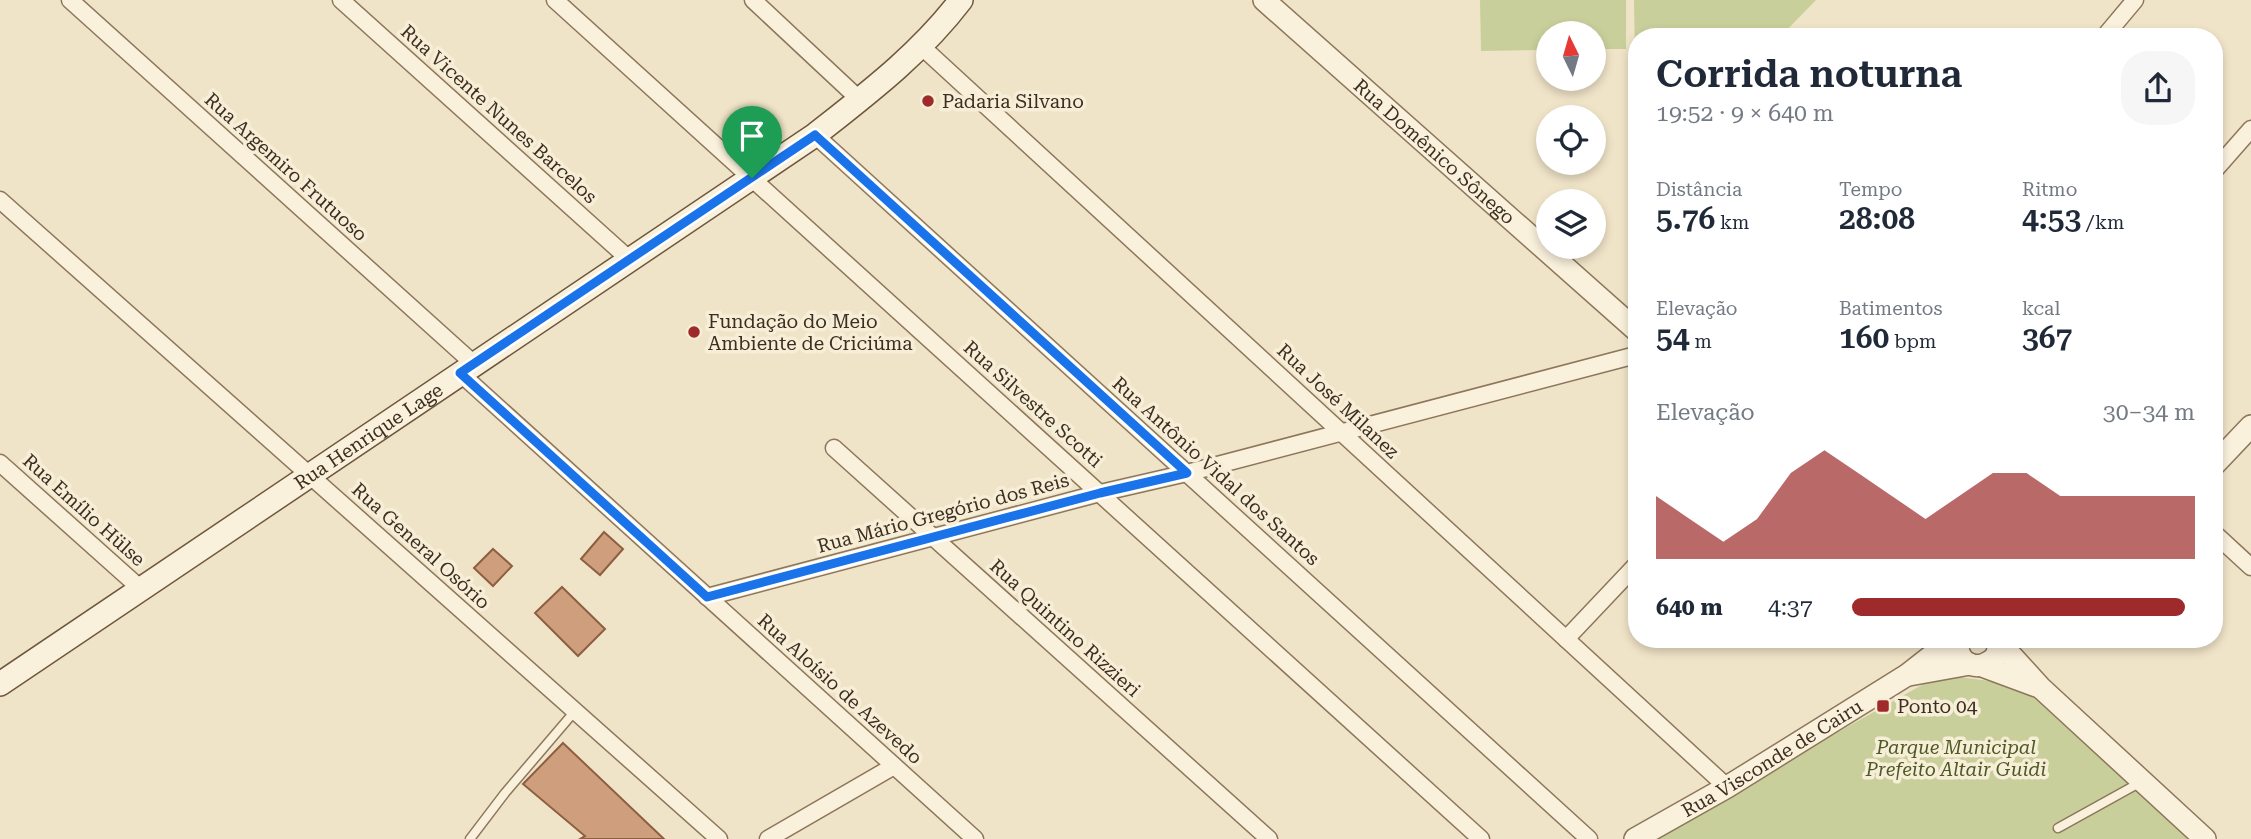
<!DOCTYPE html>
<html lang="pt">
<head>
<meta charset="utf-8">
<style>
  :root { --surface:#fff; --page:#f6f6f7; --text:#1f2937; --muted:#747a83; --accent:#9e2a2b }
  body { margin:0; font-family:"Roboto Serif",serif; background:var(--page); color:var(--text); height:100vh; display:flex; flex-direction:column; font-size:26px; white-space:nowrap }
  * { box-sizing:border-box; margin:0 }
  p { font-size:23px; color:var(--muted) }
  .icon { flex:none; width:38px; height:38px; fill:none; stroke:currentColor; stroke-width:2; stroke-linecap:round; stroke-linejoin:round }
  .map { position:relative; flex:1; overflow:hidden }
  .side { position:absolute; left:1628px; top:28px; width:595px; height:620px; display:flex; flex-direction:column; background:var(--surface); border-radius:28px; box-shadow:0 4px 10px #0003 }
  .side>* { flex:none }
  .needle { width:46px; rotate:355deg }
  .controls { position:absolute; left:1536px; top:21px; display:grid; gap:14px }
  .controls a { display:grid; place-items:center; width:70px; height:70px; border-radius:50%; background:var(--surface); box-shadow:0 4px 10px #0003; font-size:35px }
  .pin { position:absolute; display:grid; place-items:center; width:60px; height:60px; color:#fff; margin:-72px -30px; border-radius:50% 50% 50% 0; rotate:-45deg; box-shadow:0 0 7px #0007 }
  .pin .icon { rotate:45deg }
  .round { display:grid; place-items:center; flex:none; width:74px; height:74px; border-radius:28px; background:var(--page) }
  .headline { display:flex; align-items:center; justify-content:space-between; height:119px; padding:0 28px }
  h1 { font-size:38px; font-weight:600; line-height:52px }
  .figures { display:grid; grid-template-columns:repeat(3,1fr); gap:10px; height:119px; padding:7px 28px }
  .figures div { display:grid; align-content:center }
  .figures b { font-size:30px; font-weight:600 }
  .figures small { font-size:19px; font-weight:400 }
  .figures p { font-size:19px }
  .chart { height:196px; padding:14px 28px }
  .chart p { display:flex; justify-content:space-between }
  .chart svg { width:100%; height:126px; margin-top:7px; fill:var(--accent); opacity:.7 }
  ul { padding:0 28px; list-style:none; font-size:23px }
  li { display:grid; grid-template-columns:112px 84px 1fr; align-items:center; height:52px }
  li i { height:18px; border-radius:9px; background:var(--accent) }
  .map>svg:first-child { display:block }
  .green { fill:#c9cf9b }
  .building { fill:#cf9f7d; stroke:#8d5f41; stroke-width:2 }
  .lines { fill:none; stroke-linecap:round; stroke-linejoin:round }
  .service-casing { stroke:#8d765c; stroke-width:11 }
  .minor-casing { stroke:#8d765c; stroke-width:19 }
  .tertiary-casing { stroke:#8d765c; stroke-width:24 }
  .secondary-casing { stroke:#6f573f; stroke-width:26 }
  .service { stroke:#faf1dc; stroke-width:8 }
  .minor { stroke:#faf1dc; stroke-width:16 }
  .tertiary { stroke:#faf1dc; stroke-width:21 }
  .secondary { stroke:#faf1dc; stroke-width:23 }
  .route-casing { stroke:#fff; stroke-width:14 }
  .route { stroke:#1a73e8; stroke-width:9 }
  .poi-dot { fill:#9e2a2b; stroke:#f7eed8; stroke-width:2.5 }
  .labels { text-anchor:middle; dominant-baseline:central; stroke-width:7; stroke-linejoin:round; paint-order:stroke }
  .poi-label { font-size:19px; fill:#3d2e20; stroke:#f7eed8; text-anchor:start }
  .street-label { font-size:19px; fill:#3d2e20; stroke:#f7eed8 }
  .park-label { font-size:19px; font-style:italic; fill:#4d5a26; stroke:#f7eed8 }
</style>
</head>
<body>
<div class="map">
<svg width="2251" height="839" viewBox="0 0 2251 839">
  <rect width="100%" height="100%" fill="#f0e4c8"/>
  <g class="green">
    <path d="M1480,0H1626V49H1594V33H1549V50L1481,51Z"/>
    <path d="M1634,0H1816L1780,37H1636L1635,61Z"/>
    <path d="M1945,675L2019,685L2029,691L2190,839H1648L1936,677Z"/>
  </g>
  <g class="building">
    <path d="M604,532L623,549L600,575L581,559Z"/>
    <path d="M493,549L512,566L493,586L474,568Z"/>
    <path d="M562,587L605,629L578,656L535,613Z"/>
    <path d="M563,743L664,839H580L585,836L523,784Z"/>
  </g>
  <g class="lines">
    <g class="service-casing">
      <g id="service">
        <path d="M2058,828L2141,782"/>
        <path d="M470,839L505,793L575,711"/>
      </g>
    </g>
    <g class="minor-casing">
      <g id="minor">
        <path d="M70,0L474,364"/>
        <path d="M341,0L630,260"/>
        <path d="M555,0L1481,839"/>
        <path d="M753,0L860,100"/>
        <path d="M2104,37L2135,0"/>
        <path d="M921,46L1727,787"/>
        <path d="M815,135L1589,839"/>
        <path d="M2214,171L2251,129"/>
        <path d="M0,200L719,839"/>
        <path d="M460,373L975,839"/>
        <path d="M834,448L1269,839"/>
        <path d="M0,463L141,589"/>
        <path d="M2214,533L2251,567"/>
        <path d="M707,597L1100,493L1187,473L1636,355"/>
        <path d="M1566,639L1636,565"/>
        <path d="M768,839L894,766"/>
      </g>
    </g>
    <g class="tertiary-casing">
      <g id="tertiary">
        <path id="s1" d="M1264,0L1636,330"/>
        <path d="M2214,465L2251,426"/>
        <path d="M1958,639C1955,665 1980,675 1997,655L1999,639"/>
        <path d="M2000,643L2041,688L2205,839"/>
        <path d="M1982,666L2036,686"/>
        <path d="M1909,675L1970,664"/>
        <path id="s2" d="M1635,839L1727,787L1907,675L1930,657L1957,643"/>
      </g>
    </g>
    <g class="secondary-casing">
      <g id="secondary">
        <path id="s3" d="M0,684L815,135C867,94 920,54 961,0"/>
      </g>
    </g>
    <use href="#service" class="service"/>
    <use href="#minor" class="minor"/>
    <use href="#tertiary" class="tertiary"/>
    <use href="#secondary" class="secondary"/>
  </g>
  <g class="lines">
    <g class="route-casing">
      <path id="route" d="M815,135L1187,473L1100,493L707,597L460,373Z"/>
    </g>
    <use href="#route" class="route"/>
  </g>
  <g class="poi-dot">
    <circle cx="928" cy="101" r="7"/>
    <circle cx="694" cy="332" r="7"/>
    <rect x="1876" y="699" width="14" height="14" rx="3.5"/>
  </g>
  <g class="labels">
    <g class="poi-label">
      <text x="942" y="101">Padaria Silvano</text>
      <text x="708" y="321">Fundação do Meio<tspan x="708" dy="22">Ambiente de Criciúma</tspan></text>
      <text x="1897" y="706">Ponto 04</text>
    </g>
    <g class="street-label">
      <text transform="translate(499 114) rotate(42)">Rua Vicente Nunes Barcelos</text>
      <text stroke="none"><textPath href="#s1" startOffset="228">Rua Domênico Sônego</textPath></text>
      <text transform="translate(286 167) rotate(42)">Rua Argemiro Frutuoso</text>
      <text transform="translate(1338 401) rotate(43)">Rua José Milanez</text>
      <text transform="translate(1033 404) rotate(42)">Rua Silvestre Scotti</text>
      <text stroke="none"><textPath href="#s3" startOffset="444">Rua Henrique Lage</textPath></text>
      <text transform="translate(1216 471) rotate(42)">Rua Antônio Vidal dos Santos</text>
      <text transform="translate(84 510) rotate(42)">Rua Emílio Hülse</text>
      <text transform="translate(943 513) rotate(-15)">Rua Mário Gregório dos Reis</text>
      <text transform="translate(421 546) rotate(42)">Rua General Osório</text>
      <text transform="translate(1065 628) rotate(42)">Rua Quintino Rizzieri</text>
      <text transform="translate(840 689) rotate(42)">Rua Aloísio de Azevedo</text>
      <text stroke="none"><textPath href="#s2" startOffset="159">Rua Visconde de Cairu</textPath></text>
    </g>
    <g class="park-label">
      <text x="1956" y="747">Parque Municipal<tspan x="1956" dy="22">Prefeito Altair Guidi</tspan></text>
    </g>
  </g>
</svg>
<div class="controls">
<a><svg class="needle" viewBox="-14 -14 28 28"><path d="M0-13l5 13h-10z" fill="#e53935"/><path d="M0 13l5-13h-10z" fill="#747a83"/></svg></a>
<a><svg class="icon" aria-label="locate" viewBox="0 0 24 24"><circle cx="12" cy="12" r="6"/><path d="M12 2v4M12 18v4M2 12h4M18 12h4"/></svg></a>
<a><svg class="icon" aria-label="layers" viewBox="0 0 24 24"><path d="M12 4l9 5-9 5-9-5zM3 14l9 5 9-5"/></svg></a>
</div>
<div class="pin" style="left:752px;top:178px;background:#1e9e55"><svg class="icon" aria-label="arrive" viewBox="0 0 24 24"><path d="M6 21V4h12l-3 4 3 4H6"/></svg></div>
<section class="side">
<div class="headline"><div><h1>Corrida noturna</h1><p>19:52 · 9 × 640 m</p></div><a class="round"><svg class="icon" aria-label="share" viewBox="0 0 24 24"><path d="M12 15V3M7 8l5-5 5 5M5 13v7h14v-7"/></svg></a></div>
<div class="figures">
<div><p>Distância</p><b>5.76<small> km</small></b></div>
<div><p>Tempo</p><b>28:08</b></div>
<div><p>Ritmo</p><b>4:53<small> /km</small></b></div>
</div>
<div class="figures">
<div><p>Elevação</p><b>54<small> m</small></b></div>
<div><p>Batimentos</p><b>160<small> bpm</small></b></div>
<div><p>kcal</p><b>367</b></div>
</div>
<div class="chart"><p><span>Elevação</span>30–34 m</p>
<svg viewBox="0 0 160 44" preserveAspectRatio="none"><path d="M0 44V22L10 30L20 38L30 30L40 14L50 6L60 14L70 22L80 30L90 22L100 14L110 14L120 22L130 22L140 22L150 22L160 22V44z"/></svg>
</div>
<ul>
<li><b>640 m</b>4:37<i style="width:97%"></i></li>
</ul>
</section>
</div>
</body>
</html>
